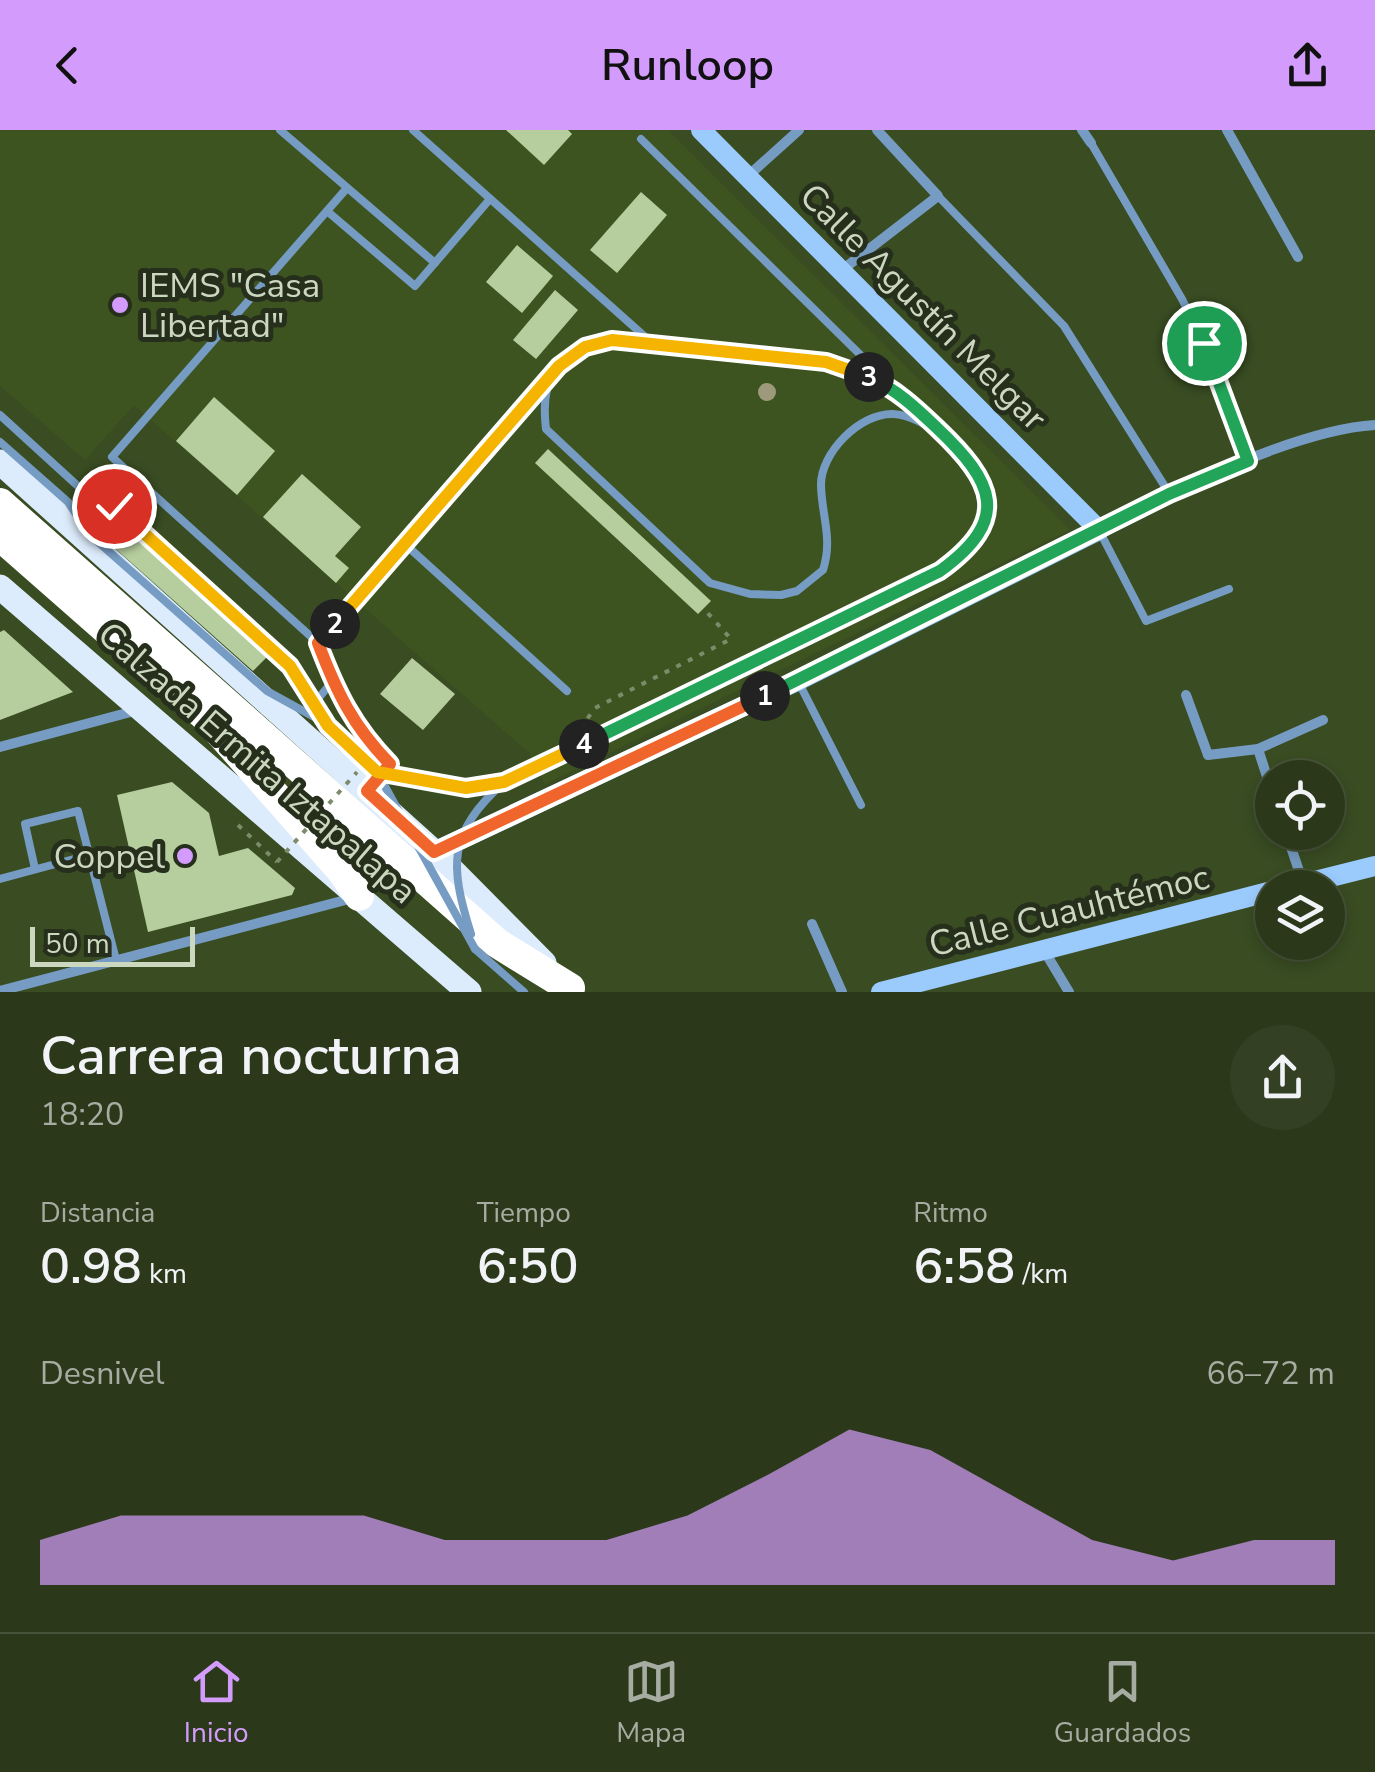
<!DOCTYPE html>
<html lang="es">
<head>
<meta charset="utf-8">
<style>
  :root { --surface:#2b391a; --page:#334023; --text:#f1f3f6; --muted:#a6aca2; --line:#475339; --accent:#d39cfc }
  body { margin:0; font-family:"Nunito Sans",sans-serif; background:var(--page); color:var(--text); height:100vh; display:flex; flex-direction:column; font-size:38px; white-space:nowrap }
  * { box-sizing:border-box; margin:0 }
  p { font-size:32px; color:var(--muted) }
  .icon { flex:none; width:55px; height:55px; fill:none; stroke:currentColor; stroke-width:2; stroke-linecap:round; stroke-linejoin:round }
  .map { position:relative; height:862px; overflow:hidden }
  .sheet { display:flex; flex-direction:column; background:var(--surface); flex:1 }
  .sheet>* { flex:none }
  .controls { position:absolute; left:1255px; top:630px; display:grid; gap:20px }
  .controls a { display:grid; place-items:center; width:90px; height:90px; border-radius:50%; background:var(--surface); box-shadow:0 5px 15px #0003,0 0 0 2px var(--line); font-size:50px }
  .scale { position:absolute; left:30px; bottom:25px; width:165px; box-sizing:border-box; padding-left:10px; border:5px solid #cbd7bf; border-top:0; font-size:28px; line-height:35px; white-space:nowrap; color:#cbd7bf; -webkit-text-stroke:8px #262f1c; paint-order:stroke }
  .pin { position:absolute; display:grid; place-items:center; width:85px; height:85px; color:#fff; margin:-42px; border:5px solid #fff; border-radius:50%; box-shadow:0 2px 10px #0007 }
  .km { position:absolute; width:50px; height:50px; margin:-25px; border-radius:50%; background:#222; color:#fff; font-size:28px; line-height:50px; text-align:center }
  .round { display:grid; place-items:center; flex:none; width:105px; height:105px; border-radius:52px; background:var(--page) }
  .summary { display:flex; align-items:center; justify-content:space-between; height:170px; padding:0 40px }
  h1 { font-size:55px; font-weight:600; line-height:75px }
  .stats { display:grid; grid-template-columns:repeat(3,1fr); gap:15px; height:170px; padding:10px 40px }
  .stats div { display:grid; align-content:center }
  .stats b { font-size:50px; font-weight:600 }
  .stats small { font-size:28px; font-weight:400 }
  .stats p { font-size:28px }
  .chart { height:280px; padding:20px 40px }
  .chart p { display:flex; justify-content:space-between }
  .chart svg { width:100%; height:180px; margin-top:10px; fill:var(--accent); opacity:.7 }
  header { display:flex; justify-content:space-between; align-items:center; height:130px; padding:0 40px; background:var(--accent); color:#111; font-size:45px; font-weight:600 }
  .tabs { display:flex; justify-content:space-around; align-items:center; height:140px; border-top:2px solid var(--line); background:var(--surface); font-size:28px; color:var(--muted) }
  .tabs a { display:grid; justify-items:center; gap:5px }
  .tabs .on { color:var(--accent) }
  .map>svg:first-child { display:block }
  .built { fill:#3d5421 }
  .building { fill:#b6ce9e }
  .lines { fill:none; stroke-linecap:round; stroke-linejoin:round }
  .path { stroke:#7c8b6a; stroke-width:4; stroke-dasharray:5 8; stroke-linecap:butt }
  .lane { stroke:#769cc3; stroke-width:8 }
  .street { stroke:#769cc3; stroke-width:10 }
  .secondary { stroke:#9bcbfd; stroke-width:20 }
  .primary { stroke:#ddecfc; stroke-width:25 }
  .highway { stroke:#fff; stroke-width:30 }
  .path-bridge { stroke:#7c8b6a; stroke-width:4; stroke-dasharray:5 8; stroke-linecap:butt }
  .lane-bridge { stroke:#769cc3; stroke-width:8 }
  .tree { fill:#9d9a7b }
  .split-1-casing { stroke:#fff; stroke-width:20 }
  .split-2-casing { stroke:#fff; stroke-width:20 }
  .split-3-casing { stroke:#fff; stroke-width:20 }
  .split-4-casing { stroke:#fff; stroke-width:20 }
  .split-5-casing { stroke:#fff; stroke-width:20 }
  .split-1 { stroke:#22a559; stroke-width:12 }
  .split-2 { stroke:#f0652b; stroke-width:12 }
  .split-3 { stroke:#f5b400; stroke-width:12 }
  .split-4 { stroke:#22a559; stroke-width:12 }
  .split-5 { stroke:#f5b400; stroke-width:12 }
  .poi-dot { fill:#d39cfc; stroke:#262f1c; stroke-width:4 }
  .labels { text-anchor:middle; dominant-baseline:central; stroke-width:10; stroke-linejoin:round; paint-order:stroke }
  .poi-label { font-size:35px; fill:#cbd7bf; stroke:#262f1c; text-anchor:start }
  .street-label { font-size:35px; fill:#cbd7bf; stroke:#262f1c }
</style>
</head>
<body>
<header><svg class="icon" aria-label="back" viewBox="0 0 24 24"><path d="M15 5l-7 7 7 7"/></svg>Runloop<svg class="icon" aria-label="share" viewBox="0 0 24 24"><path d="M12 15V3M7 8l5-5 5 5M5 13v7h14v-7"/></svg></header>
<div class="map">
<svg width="1375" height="862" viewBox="0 0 1375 862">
  <rect width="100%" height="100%" fill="#394c22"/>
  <path class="built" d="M0,0H668L1070,400L545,654L529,623L134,275L85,330L0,256Z"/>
  <g class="building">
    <path d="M506,0H568L572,4L544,35Z"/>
    <path d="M641,62L667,85L617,143L590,120Z"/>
    <path d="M517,115L553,146L522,183L486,152Z"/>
    <path d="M555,160L578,180L536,229L513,210Z"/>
    <path d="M214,267L275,321L237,365L176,311Z"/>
    <path d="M548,319L711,471L698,484L535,333Z"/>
    <path d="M302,344L361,397L335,426L349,438L336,453L263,387Z"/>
    <path d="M115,387L270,524L253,541L99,404Z"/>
    <path d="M4,500L73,562L0,590V502Z"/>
    <path d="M412,528L455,564L423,600L380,564Z"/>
    <path d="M172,652L209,683L219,726L248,718L295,758L292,765L148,802L117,665Z"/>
  </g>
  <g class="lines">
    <g class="path">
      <path d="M580,599L595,578L731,509L704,479"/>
      <path d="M238,695L277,732"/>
    </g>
    <g class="lane">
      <path d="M280,0L435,133"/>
      <path d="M413,0L652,213"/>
      <path d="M641,9L888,252"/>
      <path d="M1091,13L1182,169L1204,213L1247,331"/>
      <path d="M938,66L1064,196L1169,363"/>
      <path d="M327,81L415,156L490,69"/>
      <path d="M1101,404L1146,491L1229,459"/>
      <path d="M406,415L567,561"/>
      <path d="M318,513L112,327L347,58"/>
      <path d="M332,552L358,601L390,634L368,659"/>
      <path d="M800,555L861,675"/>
      <path d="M311,577L332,552L318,513L542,256"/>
      <path d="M504,652L940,441C1014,387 993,350 935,297C908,271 884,251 847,238C804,224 757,224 712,219C640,212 532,188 546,299L710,453L750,464L781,465L797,461L823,440C833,409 822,387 821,356C820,323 860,283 893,284C914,285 933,300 950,310"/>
      <path d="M35,739L25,694L78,681L116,830"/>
      <path d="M0,749L89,725"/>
      <path d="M475,819L524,862"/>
    </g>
    <g class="street">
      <path d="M1082,0L1091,13"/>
      <path d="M1227,0L1298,127"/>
      <path d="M748,46L799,0"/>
      <path d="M842,140L938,66L877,0"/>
      <path d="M1099,400C1171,362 1294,300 1375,295"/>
      <path d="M1186,565L1208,625L1258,619L1323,590"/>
      <path d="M0,617L138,580"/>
      <path d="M1258,619L1272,662"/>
      <path d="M1286,702L1303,753"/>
      <path d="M812,794L842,862"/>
      <path d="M1045,822L1069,862"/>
      <path d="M0,861L353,768"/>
    </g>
    <g class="secondary">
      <path d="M434,722L797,551L1099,400L701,0"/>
      <path d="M1287,758L1375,736"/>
      <path d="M881,862L1272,761"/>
    </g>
    <g class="primary">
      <path d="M0,332L434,722L544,833"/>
      <path d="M0,457L469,862"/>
    </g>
    <g class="highway">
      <path d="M0,373L497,813L570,858"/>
      <path d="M0,406L206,587L341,740L359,766"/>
    </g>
    <path class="path-bridge" d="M277,732L357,642"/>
    <g class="lane-bridge">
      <path d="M0,285L80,358L114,376L290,536L328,596L377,642L475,819"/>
      <path d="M0,312L68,372L89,404L267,561L325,593"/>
      <path d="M377,642L449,658L504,652"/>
      <path d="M471,804C449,734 448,703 504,652"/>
    </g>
  </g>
  <circle class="tree" cx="767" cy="262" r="9"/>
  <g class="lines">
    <g class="split-1-casing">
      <path id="split-1" d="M765,566L1169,364L1248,331L1204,213"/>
    </g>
    <g class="split-2-casing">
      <path id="split-2" d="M335,494L318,513C337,563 353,596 390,634L367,661L434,722L765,566"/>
    </g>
    <g class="split-3-casing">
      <path id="split-3" d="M335,494L559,236L585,217L612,210L826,232L869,247"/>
    </g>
    <g class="split-4-casing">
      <path id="split-4" d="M584,614L940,441C1012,389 994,352 937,298C916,278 896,259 869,247"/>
    </g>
    <g class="split-5-casing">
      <path id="split-5" d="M114,376L290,536L328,596L377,642L466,658L504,652L584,614"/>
    </g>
    <use href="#split-1" class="split-1"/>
    <use href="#split-2" class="split-2"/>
    <use href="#split-3" class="split-3"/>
    <use href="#split-4" class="split-4"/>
    <use href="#split-5" class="split-5"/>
  </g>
  <g class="poi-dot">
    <circle cx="120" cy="175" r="10"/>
    <circle cx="185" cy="726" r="10"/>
  </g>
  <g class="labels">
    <g class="poi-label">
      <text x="140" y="155">IEMS "Casa<tspan x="140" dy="40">Libertad"</tspan></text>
      <text x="165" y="726" text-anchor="end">Coppel</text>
    </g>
    <g class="street-label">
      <text transform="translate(923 177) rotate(45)">Calle Agustín Melgar</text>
      <text transform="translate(257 633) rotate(41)">Calzada Ermita Iztapalapa</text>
      <text transform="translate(1069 781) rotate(-14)">Calle Cuauhtémoc</text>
    </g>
  </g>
</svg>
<div class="controls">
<a><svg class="icon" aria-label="locate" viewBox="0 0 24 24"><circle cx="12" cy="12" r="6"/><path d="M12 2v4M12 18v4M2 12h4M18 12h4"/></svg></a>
<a><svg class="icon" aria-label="layers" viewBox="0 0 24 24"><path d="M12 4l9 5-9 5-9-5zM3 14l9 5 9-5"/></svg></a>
</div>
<div class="scale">50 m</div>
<div class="pin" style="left:1204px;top:213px;background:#1e9e55"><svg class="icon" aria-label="arrive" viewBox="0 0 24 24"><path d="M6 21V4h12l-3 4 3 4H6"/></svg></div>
<div class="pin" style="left:114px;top:376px;background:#d93025"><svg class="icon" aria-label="check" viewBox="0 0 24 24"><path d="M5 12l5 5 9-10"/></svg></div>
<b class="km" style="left:765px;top:566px">1</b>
<b class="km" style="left:335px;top:494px">2</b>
<b class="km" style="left:869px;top:247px">3</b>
<b class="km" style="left:584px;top:614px">4</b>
</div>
<section class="sheet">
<div class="summary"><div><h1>Carrera nocturna</h1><p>18:20</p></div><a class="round"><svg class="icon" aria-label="share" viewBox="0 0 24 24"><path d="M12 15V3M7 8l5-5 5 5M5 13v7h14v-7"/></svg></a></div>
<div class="stats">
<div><p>Distancia</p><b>0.98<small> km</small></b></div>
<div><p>Tiempo</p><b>6:50</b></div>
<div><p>Ritmo</p><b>6:58<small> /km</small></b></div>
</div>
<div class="chart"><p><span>Desnivel</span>66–72 m</p>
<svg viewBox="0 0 160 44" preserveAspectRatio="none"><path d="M0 44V33L10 27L20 27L30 27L40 27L50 33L60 33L70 33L80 27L90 17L100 6L110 11L120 22L130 33L140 38L150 33L160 33V44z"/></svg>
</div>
</section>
<nav class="tabs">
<a class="on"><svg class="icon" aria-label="home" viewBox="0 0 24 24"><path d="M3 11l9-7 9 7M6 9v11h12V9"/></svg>Inicio</a>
<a><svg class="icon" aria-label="map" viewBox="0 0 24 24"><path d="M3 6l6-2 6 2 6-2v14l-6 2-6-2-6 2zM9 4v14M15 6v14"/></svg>Mapa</a>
<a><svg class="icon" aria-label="saved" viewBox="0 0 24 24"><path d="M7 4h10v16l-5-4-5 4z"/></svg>Guardados</a>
</nav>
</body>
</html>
